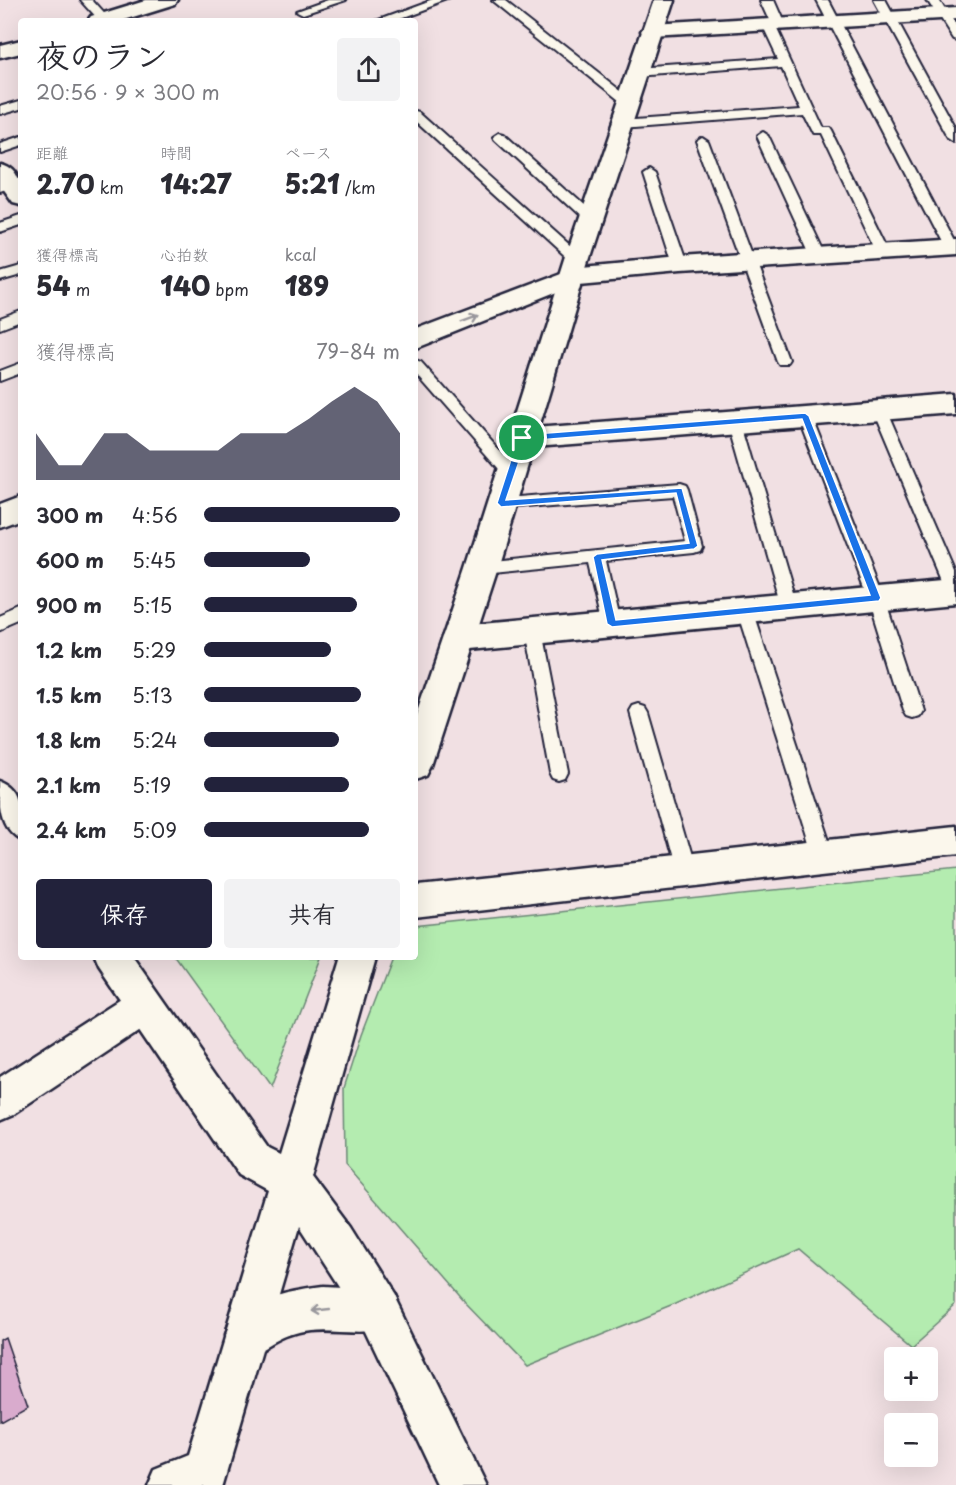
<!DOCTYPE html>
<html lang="ja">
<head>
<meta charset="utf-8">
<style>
  :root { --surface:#fff; --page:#f2f2f3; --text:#2b2b33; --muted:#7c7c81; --accent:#22223b }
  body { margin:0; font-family:"Playpen Sans","Klee One",sans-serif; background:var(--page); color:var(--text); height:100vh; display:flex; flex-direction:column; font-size:22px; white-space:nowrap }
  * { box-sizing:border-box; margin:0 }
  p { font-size:20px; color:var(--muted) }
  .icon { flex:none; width:33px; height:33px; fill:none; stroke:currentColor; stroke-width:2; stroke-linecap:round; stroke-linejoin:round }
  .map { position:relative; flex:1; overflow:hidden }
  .panel { position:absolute; left:18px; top:18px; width:400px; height:942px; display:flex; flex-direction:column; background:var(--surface); border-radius:6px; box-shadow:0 6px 24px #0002 }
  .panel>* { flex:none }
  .buttons { position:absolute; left:884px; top:1347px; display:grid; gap:12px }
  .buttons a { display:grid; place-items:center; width:54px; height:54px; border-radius:6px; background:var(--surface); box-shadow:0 6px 24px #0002; font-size:30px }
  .pin { position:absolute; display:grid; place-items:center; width:51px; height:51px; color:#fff; margin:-26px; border:3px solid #fff; border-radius:50%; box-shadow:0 2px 6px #0007 }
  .round { display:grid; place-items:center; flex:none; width:63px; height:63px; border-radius:6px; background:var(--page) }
  .overview { display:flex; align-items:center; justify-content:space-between; height:102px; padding:0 18px }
  h1 { font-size:33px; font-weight:800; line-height:45px }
  .figures { display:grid; grid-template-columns:repeat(3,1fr); gap:9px; height:102px; padding:6px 18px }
  .figures div { display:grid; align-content:center }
  .figures b { font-size:26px; font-weight:800 }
  .figures small { font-size:16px; font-weight:400 }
  .figures p { font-size:16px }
  .chart { height:168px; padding:12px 18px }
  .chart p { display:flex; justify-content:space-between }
  .chart svg { width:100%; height:108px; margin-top:6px; fill:var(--accent); opacity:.7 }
  .button { display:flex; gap:12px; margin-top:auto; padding:12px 18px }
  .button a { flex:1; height:69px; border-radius:6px; background:var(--accent); color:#fff; font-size:24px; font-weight:800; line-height:69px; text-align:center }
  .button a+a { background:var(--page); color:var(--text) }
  ul { padding:0 18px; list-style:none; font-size:20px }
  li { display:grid; grid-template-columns:96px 72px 1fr; align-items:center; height:45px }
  li i { height:15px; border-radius:8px; background:var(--accent) }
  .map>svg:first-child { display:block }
  .green { fill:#b4ecb0; stroke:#6b8776; stroke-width:1.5 }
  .building { fill:#d9abcd; stroke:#22223b; stroke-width:1.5 }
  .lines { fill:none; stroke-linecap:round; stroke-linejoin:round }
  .service-casing { stroke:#22223b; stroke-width:4 }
  .minor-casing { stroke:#22223b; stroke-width:5 }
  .tertiary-casing { stroke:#22223b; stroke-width:5 }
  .service { fill:#fbf7ec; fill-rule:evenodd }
  .minor { fill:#fbf7ec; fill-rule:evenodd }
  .tertiary { fill:#fbf7ec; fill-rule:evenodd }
  .oneway { stroke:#99979c }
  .route { fill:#1a73e8; stroke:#fff; stroke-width:1.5; fill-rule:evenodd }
</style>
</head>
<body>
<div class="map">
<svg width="956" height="1485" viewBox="0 0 956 1485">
  <rect width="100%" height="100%" fill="#f1e0e3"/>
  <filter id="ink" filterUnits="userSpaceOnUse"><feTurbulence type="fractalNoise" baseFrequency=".0167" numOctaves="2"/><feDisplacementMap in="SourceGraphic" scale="12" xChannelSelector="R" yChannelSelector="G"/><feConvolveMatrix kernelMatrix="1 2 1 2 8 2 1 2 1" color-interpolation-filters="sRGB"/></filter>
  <g filter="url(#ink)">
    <g class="green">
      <path d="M956,870V1305L911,1345L798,1249L676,1304L525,1365L465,1303L345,1165L344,1088L361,1035L391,957H416V926Z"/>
      <path d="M175,957H321L270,1089Z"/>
    </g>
    <path class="building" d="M5,1338L28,1405L0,1421V1341Z"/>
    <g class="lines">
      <g class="service-casing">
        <g id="service">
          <path d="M80,0H92L111,21H99Z"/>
          <path d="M328,0H346L303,14L297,11Z"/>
          <path d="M433,0H450L393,21H376Z"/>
          <path d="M493,0H506L633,100V106H625Z"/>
          <path d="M761,0H773L784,25L782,27L775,28L821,128H829L831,131L890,251L888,254L883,255L876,251L821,135H813L802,113L623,127L617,123L623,119L799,106L781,66L639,77L633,73L639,69L778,59L762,25L764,23L771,22Z"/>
          <path d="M816,0H828L956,244V250H946L944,247Z"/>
          <path d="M874,0H886L956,128V143L950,139Z"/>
          <path d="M927,0H939L956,28V40L952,39Z"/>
          <path d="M21,100V108L0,114V106Z"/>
          <path d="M416,111L420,112L582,257L584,260L582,263H572L416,121Z"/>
          <path d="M763,132L769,136L826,256L824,259H814L812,256L757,136Z"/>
          <path d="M500,133L504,134L596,217L598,220L596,223H586L496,140L494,137Z"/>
          <path d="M703,136L709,140L792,362L790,365H780L778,362L697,140Z"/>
          <path d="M21,137V145L0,152V144Z"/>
          <path d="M649,168L655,172L687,265L685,268H675L673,265L643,172Z"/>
          <path d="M21,178V186L0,193V185Z"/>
          <path d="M21,216V225L0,232V223Z"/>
          <path d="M21,266V275L0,281V272Z"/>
          <path d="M21,311V321L0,329V319Z"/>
          <path d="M416,360L421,362L516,469L519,473L516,477H506L416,374Z"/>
          <path d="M21,363V373L0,381V371Z"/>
          <path d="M879,405L886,410L956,572V597L950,596L948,591L872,410Z"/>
          <path d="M805,411L812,416L884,598L921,711L918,716L912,718L906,716L903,711L868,598L798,416Z"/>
          <path d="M735,416L742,421L797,607L795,612L789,614L783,612L781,607L728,421Z"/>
          <path d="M679,484L685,486L687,490L702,546L700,550L694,552L606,561L620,623L618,628L612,630L606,628L604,623L590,563L482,574L476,572L474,568L476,564L482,562L685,541L673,496L501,509L495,507L493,503L495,499Z"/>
          <path d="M745,604L751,606L753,611L834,856L831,862L824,865L817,862L814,856L737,611L739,606Z"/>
          <path d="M21,609V624L0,633V618Z"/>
          <path d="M532,624L538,626L540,631L568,774L565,780L559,782L553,780L550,774L524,631L526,626Z"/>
          <path d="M639,706L645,708L648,713L694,871L691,877L684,880L677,877L674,871L630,713L633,708Z"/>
        </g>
      </g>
      <g class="minor-casing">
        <g id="minor">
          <path d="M956,8V20L652,38L645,36L642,32L645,28L652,26Z"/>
          <path d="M0,163C21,168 21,188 21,206L13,204L0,186Z"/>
          <path d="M956,239V255L680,273L581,282L416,348V329L561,274L564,269L573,267L680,257Z"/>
          <path d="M956,394V414L522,448L512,445L508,438L512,431L522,428Z"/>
          <path d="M21,496V519L0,527V504Z"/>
          <path d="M956,579V603L459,651L448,647L443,638L448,629L459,625Z"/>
          <path d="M956,826V856L416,917V885Z"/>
          <path d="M145,987L158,992L164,1005L158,1018L14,1114L0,1120V1077L132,992Z"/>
          <path d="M323,1286L378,1289L393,1295L399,1310L393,1325C368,1336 338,1327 310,1330C280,1334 272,1346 246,1357L231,1350L224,1335C226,1331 228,1325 230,1322C244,1298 298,1289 323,1286Z"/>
        </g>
      </g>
      <g class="tertiary-casing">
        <g id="tertiary">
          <path d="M146,0H178L175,4L120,21H88L91,17Z"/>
          <path d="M654,0H674L589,260L497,568L433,765L428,775L416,779V718L467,568L565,260Z"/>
          <path d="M21,40V53L0,58V45Z"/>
          <path d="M0,781C29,792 21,816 21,841C0,831 0,807 0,781Z"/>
          <path d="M94,957H134L267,1147L279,1153L339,957H375L313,1177L351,1228L393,1295L486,1485H439L363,1325L299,1226L223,1485H149L156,1469L188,1456L268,1191L239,1175L99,969Z"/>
        </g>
      </g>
      <use href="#service" class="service"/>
      <use href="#minor" class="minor"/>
      <use href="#tertiary" class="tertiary"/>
    </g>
    <defs><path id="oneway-shaft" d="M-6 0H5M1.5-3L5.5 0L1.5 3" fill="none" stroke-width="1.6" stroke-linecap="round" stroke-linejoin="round" transform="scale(1.5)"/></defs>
    <g class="oneway">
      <use href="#oneway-shaft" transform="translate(470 318) rotate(-21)"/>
      <use href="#oneway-shaft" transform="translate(320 1310) rotate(174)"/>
    </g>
  </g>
  <path class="route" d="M805,413L809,416L881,598L879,601L612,627L607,624L593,557L597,554L689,543L676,493L501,507L497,503L518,438L522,435ZM802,419L870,595L616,620L602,560L694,549L698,546L682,488L506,500L526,441Z"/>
</svg>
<div class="buttons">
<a>+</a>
<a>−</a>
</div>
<div class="pin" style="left:522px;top:438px;background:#1e9e55"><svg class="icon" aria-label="arrive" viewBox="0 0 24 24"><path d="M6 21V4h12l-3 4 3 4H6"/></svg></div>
<section class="panel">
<div class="overview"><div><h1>夜のラン</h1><p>20:56 · 9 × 300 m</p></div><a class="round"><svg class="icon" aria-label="share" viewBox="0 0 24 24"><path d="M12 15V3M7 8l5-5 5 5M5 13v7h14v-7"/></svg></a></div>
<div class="figures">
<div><p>距離</p><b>2.70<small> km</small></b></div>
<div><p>時間</p><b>14:27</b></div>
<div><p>ペース</p><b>5:21<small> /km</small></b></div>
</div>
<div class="figures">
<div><p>獲得標高</p><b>54<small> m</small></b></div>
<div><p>心拍数</p><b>140<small> bpm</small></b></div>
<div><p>kcal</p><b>189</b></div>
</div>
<div class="chart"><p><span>獲得標高</span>79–84 m</p>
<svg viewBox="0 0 160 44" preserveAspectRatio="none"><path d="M0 44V25L10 38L20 38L30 25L40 25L50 32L60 32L70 32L80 32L90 25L100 25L110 25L120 19L130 12L140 6L150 12L160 25V44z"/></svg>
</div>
<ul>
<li><b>300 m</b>4:56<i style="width:100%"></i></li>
<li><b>600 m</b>5:45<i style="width:54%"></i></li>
<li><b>900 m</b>5:15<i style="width:78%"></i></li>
<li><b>1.2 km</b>5:29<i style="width:65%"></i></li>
<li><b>1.5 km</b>5:13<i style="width:80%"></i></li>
<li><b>1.8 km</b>5:24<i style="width:69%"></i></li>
<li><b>2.1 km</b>5:19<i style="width:74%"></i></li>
<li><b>2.4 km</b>5:09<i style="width:84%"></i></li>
</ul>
<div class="button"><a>保存</a><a>共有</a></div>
</section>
</div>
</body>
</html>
